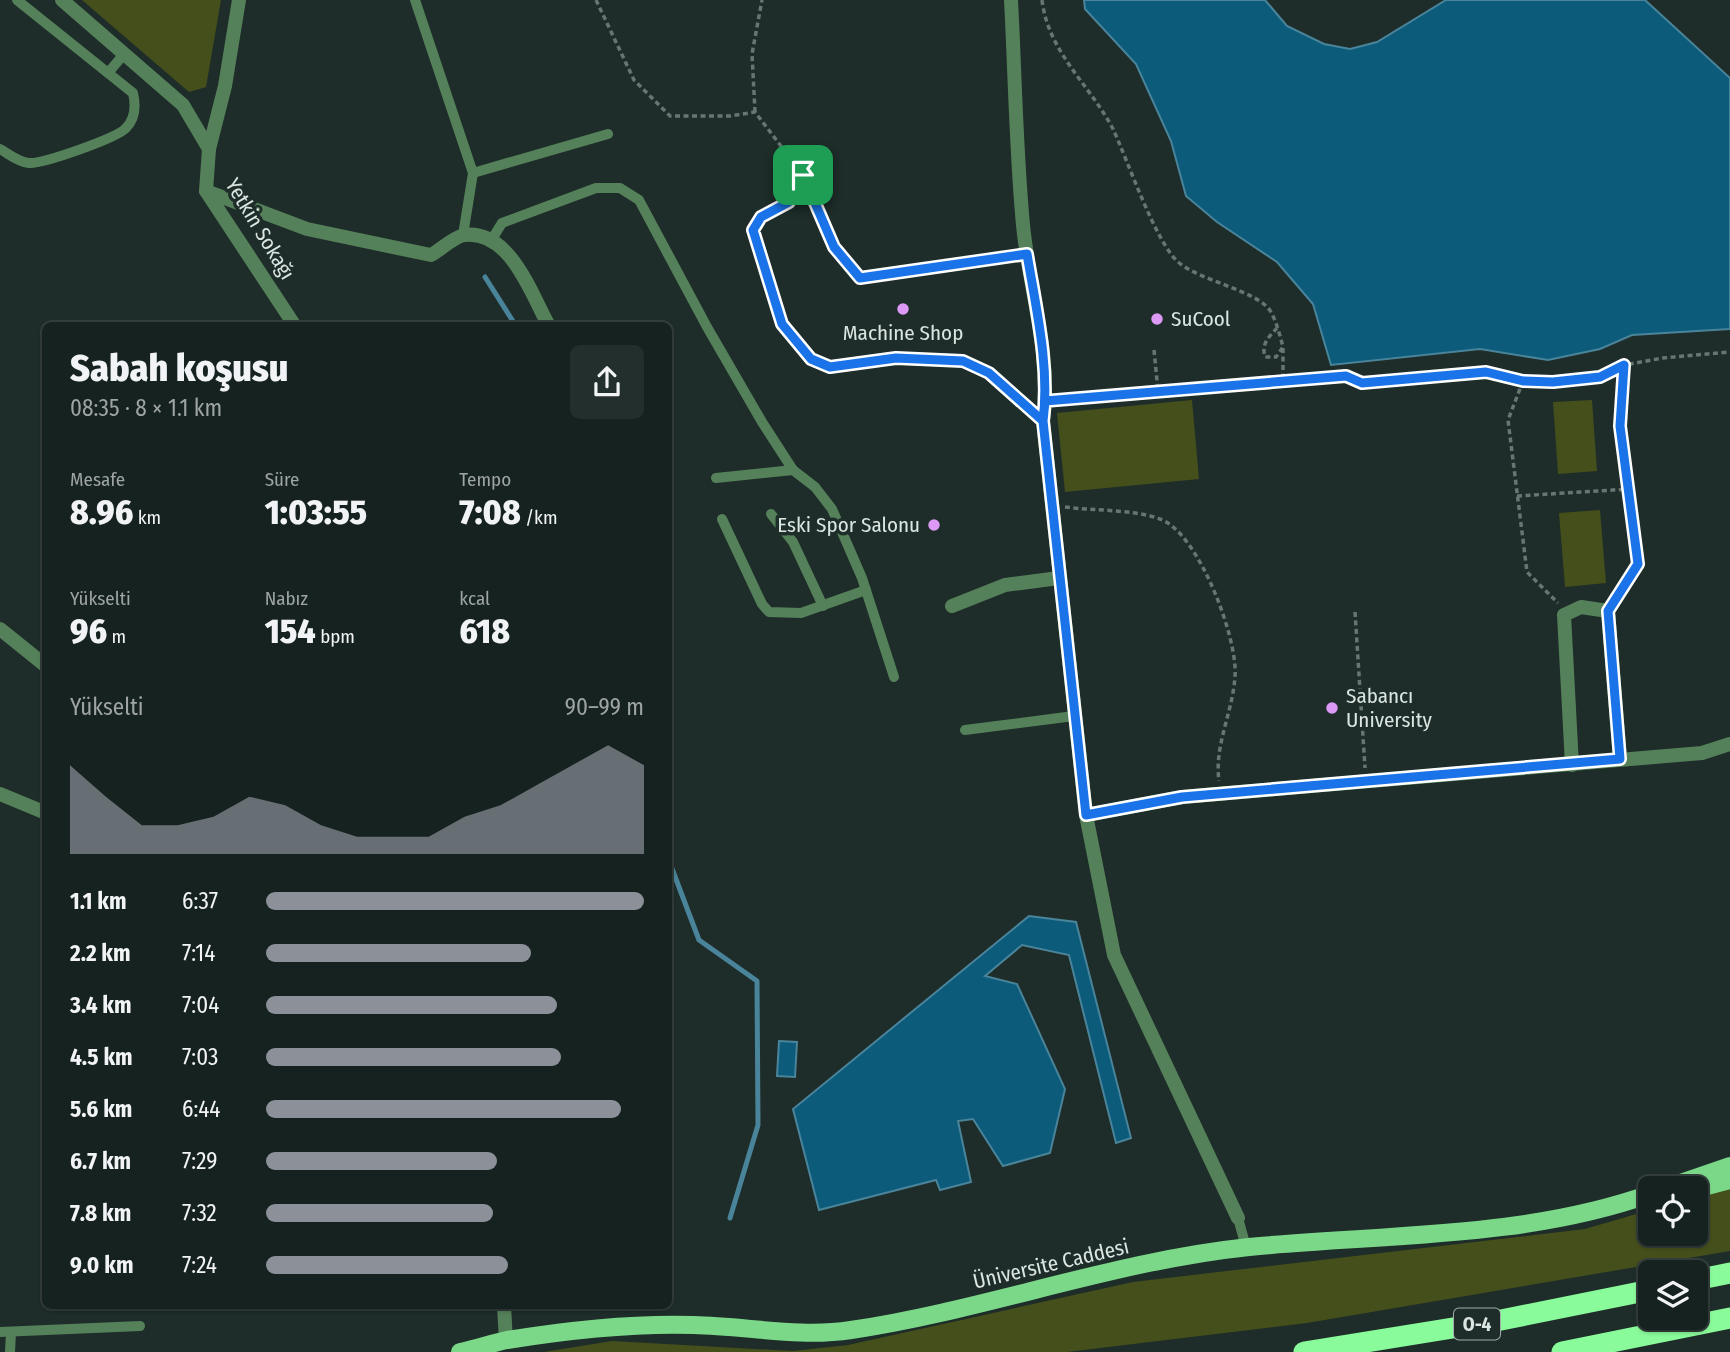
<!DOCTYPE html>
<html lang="tr">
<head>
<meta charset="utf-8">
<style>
  :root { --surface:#16221f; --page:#232f2c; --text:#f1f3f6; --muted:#9ea4a4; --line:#353f3d; --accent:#8c9099 }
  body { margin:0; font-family:"Fira Sans Condensed",sans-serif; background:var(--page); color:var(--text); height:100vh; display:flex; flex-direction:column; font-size:26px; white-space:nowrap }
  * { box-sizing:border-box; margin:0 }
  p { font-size:23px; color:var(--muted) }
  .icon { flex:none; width:38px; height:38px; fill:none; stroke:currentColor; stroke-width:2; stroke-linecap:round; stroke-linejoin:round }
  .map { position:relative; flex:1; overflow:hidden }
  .sheet { position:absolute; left:42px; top:322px; width:630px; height:987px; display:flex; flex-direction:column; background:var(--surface); border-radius:10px; box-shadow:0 2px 5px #0004,0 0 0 2px var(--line) }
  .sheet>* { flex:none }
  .controls { position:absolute; left:1638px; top:1176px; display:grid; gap:14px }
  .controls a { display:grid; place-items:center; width:70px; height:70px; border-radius:10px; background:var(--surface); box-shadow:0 2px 5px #0004,0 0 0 2px var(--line); font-size:35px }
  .pin { position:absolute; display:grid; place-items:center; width:60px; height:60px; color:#fff; margin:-30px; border-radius:14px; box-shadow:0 4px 10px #0006 }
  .round { display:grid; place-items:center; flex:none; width:74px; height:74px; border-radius:10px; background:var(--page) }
  .summary { display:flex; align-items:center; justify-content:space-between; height:119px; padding:0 28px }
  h1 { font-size:38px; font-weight:800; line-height:52px }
  .metrics { display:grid; grid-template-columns:repeat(3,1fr); gap:10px; height:119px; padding:7px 28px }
  .metrics div { display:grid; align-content:center }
  .metrics b { font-size:35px; font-weight:800 }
  .metrics small { font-size:19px; font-weight:400 }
  .metrics p { font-size:19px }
  .chart { height:196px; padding:14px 28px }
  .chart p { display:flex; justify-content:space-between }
  .chart svg { width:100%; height:126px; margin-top:7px; fill:var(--accent); opacity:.7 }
  ul { padding:0 28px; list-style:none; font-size:23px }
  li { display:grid; grid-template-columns:112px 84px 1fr; align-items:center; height:52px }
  li i { height:18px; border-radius:9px; background:var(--accent) }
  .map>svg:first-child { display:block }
  .green { fill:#454f1b }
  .water { fill:#0c5b7b; stroke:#4a849a; stroke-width:2 }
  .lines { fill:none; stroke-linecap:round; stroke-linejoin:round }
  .stream { stroke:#4a849a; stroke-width:5 }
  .path { stroke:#687572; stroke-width:3.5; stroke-dasharray:5 3.5; stroke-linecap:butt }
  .lane { stroke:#55815a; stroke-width:10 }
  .street { stroke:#55815a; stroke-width:14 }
  .primary { stroke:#7bd889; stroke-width:18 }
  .highway { stroke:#8afb9a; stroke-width:21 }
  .route-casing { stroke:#fff; stroke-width:14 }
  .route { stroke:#1a73e8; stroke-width:9 }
  .poi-dot { fill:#dc99f5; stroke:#1e2d29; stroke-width:2.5 }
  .labels { text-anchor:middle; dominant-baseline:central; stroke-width:7; stroke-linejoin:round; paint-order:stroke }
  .shield { fill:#1e2d29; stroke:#a2aeaa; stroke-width:2 }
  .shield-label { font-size:19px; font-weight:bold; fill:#dbe5e2 }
  .street-label { font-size:21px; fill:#dbe5e2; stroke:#1e2d29 }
  .poi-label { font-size:21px; fill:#dbe5e2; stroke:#1e2d29; text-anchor:start }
</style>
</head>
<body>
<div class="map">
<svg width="1730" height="1352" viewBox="0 0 1730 1352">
  <rect width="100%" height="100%" fill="#1e2d29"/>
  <g class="green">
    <path d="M82,0H221L206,87L189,92Z"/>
    <path d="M1192,400L1199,479L1065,492L1057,413Z"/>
    <path d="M1592,400L1597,471L1558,474L1553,402Z"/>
    <path d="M1600,510L1606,583L1565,587L1559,513Z"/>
    <path d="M1730,1187V1251L1307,1323L1067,1352H544L612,1341L793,1351L848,1345L1133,1282L1585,1229L1650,1210V1234H1696V1198Z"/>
  </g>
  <g class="water">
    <path d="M1084,0H1265L1287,26L1324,44L1350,49L1377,42L1446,0H1645L1730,78V329L1632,335L1600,349L1548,360L1480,349L1331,365L1313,304L1277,262L1217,222L1186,196L1171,141L1136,64L1085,9Z"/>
    <path d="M1029,916L1076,922L1131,1138L1116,1143L1069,955L1022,945L985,976L1017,984L1065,1089L1050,1153L1003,1166L973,1119L958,1121L971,1182L940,1190L936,1180L819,1210L793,1109Z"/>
    <path d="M779,1041L797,1042L795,1077L777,1076Z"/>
  </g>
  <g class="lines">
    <g class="stream">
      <path d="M485,277L516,326"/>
      <path d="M668,858L699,940L757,981L758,1125L730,1218"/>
    </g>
    <g class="path">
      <path d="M596,0L634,80L670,116H730L755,112L803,175L834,247L860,278L1011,257"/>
      <path d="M1042,0C1048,52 1090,85 1113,129C1128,161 1155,241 1178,262C1200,281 1259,291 1271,312C1277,323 1280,336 1283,347L1276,357H1265C1261,343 1269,337 1278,327"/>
      <path d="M755,112L752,54L762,0"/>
      <path d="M802,177L789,202L761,217L753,230L782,324L811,359L830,367L896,358L963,361L989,373L1028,408"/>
      <path d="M1283,348V381"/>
      <path d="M1154,350L1158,391"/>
      <path d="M1523,381L1508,420L1527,572L1558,603"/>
      <path d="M1058,400L1346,376L1361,383L1486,372L1523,381L1553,382L1600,377L1624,365L1663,358L1730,352"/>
      <path d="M1517,496L1629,489"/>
      <path d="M1065,507C1094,511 1133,509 1160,519C1198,532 1238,638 1235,676C1233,712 1214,745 1219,781"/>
      <path d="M1614,599L1638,564L1621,426L1624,365"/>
      <path d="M1355,612L1365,768"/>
    </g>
    <g class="lane">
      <path d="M415,0L473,173L463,235"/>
      <path d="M108,73L124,54"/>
      <path d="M0,149C9,154 18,162 29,163C43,164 117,138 126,128C135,119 136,106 133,93L17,0"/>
      <path d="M473,173L608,134"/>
      <path d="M492,239L502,223L596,188H620L639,200L707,327L762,422L793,470L815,487L832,509L862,578L894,677"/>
      <path d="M716,478L793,470"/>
      <path d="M771,514L793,542L823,606"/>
      <path d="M722,519L762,604L769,612L801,613L866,590"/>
      <path d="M965,730L1074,716"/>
      <path d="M1238,1218L1246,1247"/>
      <path d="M0,1332L140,1326"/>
      <path d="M10,1352L11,1332"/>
    </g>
    <g class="street">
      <path d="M62,0L183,105L209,149"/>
      <path d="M239,0L225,86L209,149L206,191L295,326"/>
      <path d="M1011,0C1015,75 1016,150 1023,225C1029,289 1052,355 1043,421L1086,815"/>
      <path d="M206,191L307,229L431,255C440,250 454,237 464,235C510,229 531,294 549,326"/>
      <path d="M952,606L1005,585L1059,578"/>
      <path d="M0,629L46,666"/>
      <path d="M1572,765L1564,615L1581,607L1608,611L1620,759"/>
      <path d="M0,794L46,813"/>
      <path d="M1238,1218L1114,955L1086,815L1182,797L1702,753L1730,744"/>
      <path d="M504,1306L506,1341"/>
    </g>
    <g class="primary">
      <path d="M1666,1188L1730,1166"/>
      <path d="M1696,1189L1730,1180"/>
      <path d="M460,1352C476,1349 492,1343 507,1340C569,1330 632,1323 694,1325C747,1326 799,1338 851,1330C985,1310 1114,1261 1249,1247C1381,1234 1523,1239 1650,1194"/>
    </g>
    <g class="highway">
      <path d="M1696,1280L1730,1273"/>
      <path d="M1304,1352L1496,1321L1650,1290"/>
      <path d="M1562,1352L1730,1318"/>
    </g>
  </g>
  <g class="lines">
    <g class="route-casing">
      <path id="route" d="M803,175L834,247L860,278L1027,254C1036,308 1050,367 1043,421L1086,815L1182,797L1620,759L1608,611L1638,564L1620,426L1624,365L1600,377L1553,382L1523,381L1486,372L1362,383L1346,376L1045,401L1043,421L989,373L963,361L896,358L830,367L811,359L782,324L753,230L761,217L789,202L803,175"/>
    </g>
    <use href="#route" class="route"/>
  </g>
  <g class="poi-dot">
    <circle cx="903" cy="309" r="7"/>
    <circle cx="1157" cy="319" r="7"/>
    <circle cx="934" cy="525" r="7"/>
    <circle cx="1332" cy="708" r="7"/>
  </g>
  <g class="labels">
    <rect class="shield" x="1454" y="1308.5" width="46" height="31" rx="5"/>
    <g class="shield-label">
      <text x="1477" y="1324">O-4</text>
    </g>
    <g class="street-label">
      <text transform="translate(260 229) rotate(59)">Yetkin Sokağı</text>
      <text transform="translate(1051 1264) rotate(-13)">Üniversite Caddesi</text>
    </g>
    <g class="poi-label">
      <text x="1171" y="319">SuCool</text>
      <text x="903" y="333" text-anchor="middle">Machine Shop</text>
      <text x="920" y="525" text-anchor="end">Eski Spor Salonu</text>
      <text x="1346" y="696">Sabancı<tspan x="1346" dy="24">University</tspan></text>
    </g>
  </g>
</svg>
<div class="controls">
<a><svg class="icon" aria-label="locate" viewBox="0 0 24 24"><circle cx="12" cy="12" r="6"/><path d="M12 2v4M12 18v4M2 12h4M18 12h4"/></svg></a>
<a><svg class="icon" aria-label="layers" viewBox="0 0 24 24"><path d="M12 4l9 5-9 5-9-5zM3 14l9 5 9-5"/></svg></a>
</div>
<div class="pin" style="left:803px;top:175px;background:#1e9e55"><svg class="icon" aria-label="arrive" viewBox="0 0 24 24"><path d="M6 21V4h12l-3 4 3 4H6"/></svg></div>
<section class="sheet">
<div class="summary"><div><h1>Sabah koşusu</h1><p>08:35 · 8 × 1.1 km</p></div><a class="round"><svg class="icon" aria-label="share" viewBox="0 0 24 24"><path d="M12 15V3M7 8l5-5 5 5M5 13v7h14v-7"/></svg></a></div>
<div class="metrics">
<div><p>Mesafe</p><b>8.96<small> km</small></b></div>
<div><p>Süre</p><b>1:03:55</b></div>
<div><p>Tempo</p><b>7:08<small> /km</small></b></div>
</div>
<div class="metrics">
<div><p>Yükselti</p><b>96<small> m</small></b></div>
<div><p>Nabız</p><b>154<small> bpm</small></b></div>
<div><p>kcal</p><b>618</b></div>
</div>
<div class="chart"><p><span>Yükselti</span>90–99 m</p>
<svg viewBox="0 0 160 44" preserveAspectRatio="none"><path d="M0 44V13L10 24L20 34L30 34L40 31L50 24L60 27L70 34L80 38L90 38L100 38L110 31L120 27L130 20L140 13L150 6L160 13V44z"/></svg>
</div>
<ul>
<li><b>1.1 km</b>6:37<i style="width:100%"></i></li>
<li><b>2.2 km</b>7:14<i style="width:70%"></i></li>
<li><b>3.4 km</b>7:04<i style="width:77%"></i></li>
<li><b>4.5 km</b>7:03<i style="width:78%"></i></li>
<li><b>5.6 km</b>6:44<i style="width:94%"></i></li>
<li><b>6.7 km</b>7:29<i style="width:61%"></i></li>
<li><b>7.8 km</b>7:32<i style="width:60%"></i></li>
<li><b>9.0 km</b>7:24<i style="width:64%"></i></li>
</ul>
</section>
</div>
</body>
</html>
